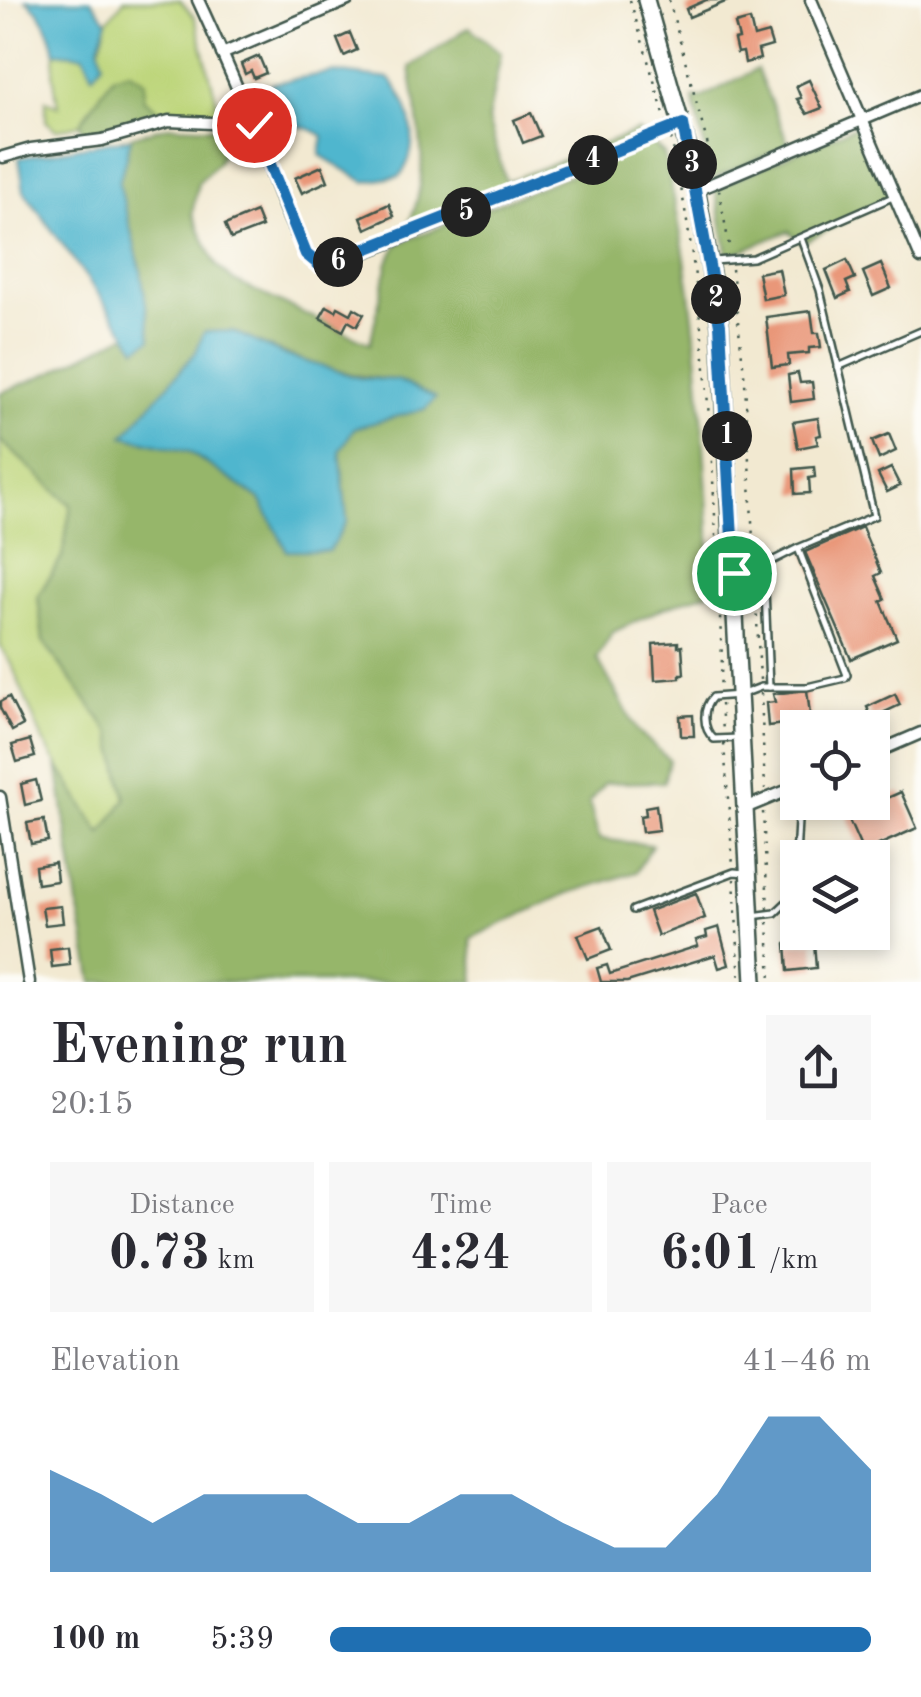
<!DOCTYPE html>
<html lang="en">
<head>
<meta charset="utf-8">
<style>
  :root { --surface:#fff; --page:#f7f7f7; --text:#2b2b33; --muted:#7c7c81; --accent:#1f6fb2 }
  body { margin:0; font-family:"Old Standard TT",serif; background:var(--page); color:var(--text); height:100vh; display:flex; flex-direction:column; font-size:38px; white-space:nowrap }
  * { box-sizing:border-box; margin:0 }
  p { font-size:32px; color:var(--muted) }
  .icon { flex:none; width:55px; height:55px; fill:none; stroke:currentColor; stroke-width:2; stroke-linecap:round; stroke-linejoin:round }
  .map { position:relative; height:982px; overflow:hidden }
  .details { display:flex; flex-direction:column; background:var(--surface); flex:1 }
  .details>* { flex:none }
  .tools { position:absolute; left:780px; top:710px; display:grid; gap:20px }
  .tools a { display:grid; place-items:center; width:110px; height:110px; border-radius:0px; background:var(--surface); box-shadow:0 5px 15px #0003; font-size:50px }
  .pin { position:absolute; display:grid; place-items:center; width:85px; height:85px; color:#fff; margin:-42px; border:5px solid #fff; border-radius:50%; box-shadow:0 2px 10px #0007 }
  .km { position:absolute; width:50px; height:50px; margin:-25px; border-radius:50%; background:#222; color:#fff; font-size:28px; line-height:50px; text-align:center }
  .round { display:grid; place-items:center; flex:none; width:105px; height:105px; border-radius:0px; background:var(--page) }
  .summary { display:flex; align-items:center; justify-content:space-between; height:170px; padding:0 50px }
  h1 { font-size:55px; font-weight:700; line-height:75px }
  .stats { display:grid; grid-template-columns:repeat(3,1fr); gap:15px; height:170px; padding:10px 50px }
  .stats div { display:grid; align-content:center; border-radius:0px; background:var(--page); text-align:center }
  .stats b { font-size:50px; font-weight:700 }
  .stats small { font-size:28px; font-weight:400 }
  .stats p { font-size:28px }
  .chart { height:280px; padding:20px 50px }
  .chart p { display:flex; justify-content:space-between }
  .chart svg { width:100%; height:180px; margin-top:10px; fill:var(--accent); opacity:.7 }
  ul { padding:0 50px; list-style:none; font-size:32px }
  li { display:grid; grid-template-columns:160px 120px 1fr; align-items:center; height:75px }
  li i { height:25px; border-radius:12px; background:var(--accent) }
  .map>svg:first-child { display:block }
  .green { fill:#bdd57a; stroke:#6e8957; stroke-width:2.5 }
  .forest { fill:#96b66a; stroke:#5a7a4f; stroke-width:2.5; fill-rule:evenodd }
  .water { fill:#50b6ce; stroke:#387a81; stroke-width:2.5 }
  .building { fill:#e99779 }
  .lines { fill:none; stroke-linecap:round; stroke-linejoin:round }
  .lane-casing { stroke:#3f574c; stroke-width:10 }
  .street-casing { stroke:#3f574c; stroke-width:15 }
  .primary-casing { stroke:#3f574c; stroke-width:20 }
  .path { stroke:#3f574c; stroke-width:2.5; stroke-dasharray:2.5 8; stroke-linecap:butt }
  .lane { stroke:#fff; stroke-width:5 }
  .street { stroke:#fff; stroke-width:10 }
  .primary { stroke:#fff; stroke-width:15 }
  .route-casing { stroke:#fff; stroke-width:20 }
  .route { stroke:#1f6fb2; stroke-width:12 }
</style>
</head>
<body>
<div class="map">
<svg width="921" height="982" viewBox="0 0 921 982">
  <rect width="100%" height="100%" fill="#fdfcf7"/>
  <filter id="ink" filterUnits="userSpaceOnUse"><feTurbulence type="fractalNoise" baseFrequency=".01" numOctaves="2"/><feDisplacementMap in="SourceGraphic" scale="20" xChannelSelector="R" yChannelSelector="G"/><feConvolveMatrix kernelMatrix="1 2 1 2 8 2 1 2 1" color-interpolation-filters="sRGB"/></filter>
  <filter id="wash" filterUnits="userSpaceOnUse"><feTurbulence type="fractalNoise" baseFrequency=".0048" numOctaves="4" result="noise"/><feDisplacementMap in="SourceGraphic" scale="40" xChannelSelector="R" yChannelSelector="G"/><feGaussianBlur stdDeviation="2.25" result="paint"/><feColorMatrix in="noise" values="0 0 0 0 0 0 0 0 0 0 0 0 0 0 0 0 0 1.4 0 .05"/><feComposite in="paint" operator="in"/></filter>
  <g filter="url(#wash)">
    <rect width="100%" height="100%" fill="#f2e9d1"/>
    <g class="green">
      <path d="M124,0H180L195,18L220,114L167,117L113,76L80,124L56,130L46,121V100L58,106L53,73L55,52L84,55L93,74L107,21Z"/>
      <path d="M0,440L71,505L62,557L38,596L43,641L111,734L126,799L101,835L43,741L12,665L0,646Z"/>
    </g>
    <g class="forest">
      <path d="M469,27L501,53L488,120L506,182L638,131L643,135L405,231C434,178 418,124 410,67Z"/>
      <path d="M757,69L789,145L712,179L693,98H701Z"/>
      <path d="M129,71L145,81L144,99L167,117L87,137L80,124L113,76Z"/>
      <path d="M859,125L890,198L802,243L789,231L728,256L715,188Z"/>
      <path d="M169,126L225,128L229,140L218,162L198,183L192,214L216,265L234,281L370,344L388,262L398,244L651,142L664,154C700,298 704,444 712,591L661,609L613,632L597,658L637,730L669,760L664,782L605,783L589,802L599,839L652,845L636,872L566,894L471,938L475,982H93L78,905L57,764L101,834L126,799L111,734L43,641L38,596L62,557L71,505L0,440V393L52,372L127,334L137,348L141,271L119,183L131,139L119,140ZM232,331C285,355 338,377 397,380L425,409L354,427L340,451L347,521L287,551L260,499L189,452L126,436L197,352L205,332Z"/>
    </g>
    <g class="water">
      <path d="M26,0H91L107,21L99,46L103,62L93,75L84,55L55,52C51,33 42,11 26,0Z"/>
      <path d="M333,72L390,79C412,106 422,147 400,176L365,182L320,155L323,136C301,121 287,128 261,123L250,95L273,83Z"/>
      <path d="M131,138L119,183L141,271L151,339L137,348L24,191L19,158Z"/>
      <path d="M232,331L287,356L360,378L397,380L436,398L425,409L354,428L340,451L347,521L329,551H287L260,499L189,452L124,436L196,352L204,332Z"/>
    </g>
    <g id="blocks">
      <g class="building">
        <path d="M706,0H730L689,17L686,9Z"/>
        <path d="M750,20L754,37L768,33L772,46L758,50L760,59L745,63L743,52L737,53L734,40L739,39L735,24Z"/>
        <path d="M350,33L357,50L344,56L337,39Z"/>
        <path d="M259,56L266,73L254,78L251,71L245,74L241,64Z"/>
        <path d="M809,80L822,108L807,114L797,99L801,98L796,86Z"/>
        <path d="M531,113L541,136L523,143L514,120Z"/>
        <path d="M322,166L328,181L302,193L295,178Z"/>
        <path d="M389,204L394,216L366,229L361,217Z"/>
        <path d="M256,212L262,227L231,239L225,225Z"/>
        <path d="M847,260L855,278L846,282L850,292L837,298L826,270Z"/>
        <path d="M881,264L891,288L873,296L863,272Z"/>
        <path d="M779,269L784,295L763,299L758,273Z"/>
        <path d="M327,306L336,311L338,307L351,314L354,308L364,314L357,326L348,321L343,331L320,318Z"/>
        <path d="M811,311L814,333H819L821,347L809,348V353L788,355L789,365L772,367L766,317Z"/>
        <path d="M798,373L800,383L812,382L814,399L791,402L788,375Z"/>
        <path d="M818,418L821,435L816,436L818,444L798,448L793,422Z"/>
        <path d="M889,434L896,451L879,459L872,441Z"/>
        <path d="M814,467L815,477L809,478L810,493L795,494L794,469Z"/>
        <path d="M891,468L900,486L887,492L878,474Z"/>
        <path d="M862,527L881,573L875,576L885,599L881,601L897,639L851,659L805,552Z"/>
        <path d="M678,642V647L682,646L684,674H680V678L655,680L653,644Z"/>
        <path d="M807,690L811,723L822,721L823,728H798L795,754L791,723L768,726L766,703L775,702L773,694Z"/>
        <path d="M895,694L900,705L872,718L867,707Z"/>
        <path d="M9,697L23,725L12,731L0,708V702Z"/>
        <path d="M693,715L694,736H681L680,716Z"/>
        <path d="M30,740L35,757L17,762L12,745Z"/>
        <path d="M36,780L41,801L25,805L21,784Z"/>
        <path d="M901,792L917,828L863,852L847,816Z"/>
        <path d="M656,805L659,830L642,832L640,816L646,815L645,807Z"/>
        <path d="M44,820L48,841L31,844L27,823Z"/>
        <path d="M55,863L57,881L37,884L35,866Z"/>
        <path d="M696,893L705,918L658,936L649,911Z"/>
        <path d="M61,906L63,923L45,925L42,908Z"/>
        <path d="M602,926L611,950L588,959L578,935Z"/>
        <path d="M719,927L729,965L719,968L715,955L627,982H601L597,968L607,965L610,974L698,946L696,940L707,937L706,931Z"/>
        <path d="M814,942L816,968L788,971L786,944Z"/>
        <path d="M68,947L70,965L52,967L50,949Z"/>
      </g>
    </g>
  </g>
  <g filter="url(#ink)">
    <use href="#blocks" fill-opacity="0" stroke="#3f574c" stroke-width="2.5"/>
    <g class="lines">
      <g class="lane-casing">
        <g id="lane">
          <path d="M714,261L753,258L895,196"/>
          <path d="M838,367L921,331"/>
          <path d="M769,687L764,565L798,548"/>
          <path d="M739,738L714,739C702,728 702,708 713,697L740,695L761,687H807L845,678L847,675L798,548L874,516L820,290L801,238"/>
          <path d="M633,910L734,872L746,873"/>
          <path d="M752,916L775,913L794,895L799,802"/>
        </g>
      </g>
      <g class="street-casing">
        <g id="street">
          <path d="M198,0C218,43 237,87 255,130C268,159 294,249 318,264L341,261L389,243L683,124"/>
          <path d="M811,0L921,258"/>
          <path d="M222,54L348,0"/>
          <path d="M3,157L31,149L102,140L169,121L254,125"/>
          <path d="M697,190L921,95"/>
          <path d="M872,754L921,733"/>
          <path d="M0,797L29,982"/>
          <path d="M745,808L798,786"/>
        </g>
      </g>
      <g class="primary-casing">
        <path id="primary" d="M646,0L691,159L720,325L754,982"/>
      </g>
      <g class="path">
        <path d="M630,0L666,121"/>
        <path d="M669,0L715,172"/>
        <path d="M671,138C709,310 713,483 722,658L720,691"/>
        <path d="M719,190L730,251"/>
        <path d="M732,269L745,382L760,680"/>
        <path d="M761,693L765,789"/>
        <path d="M721,704L723,731"/>
        <path d="M724,744L733,866"/>
        <path d="M763,812L768,909"/>
        <path d="M734,879L740,982"/>
        <path d="M768,922L771,982"/>
      </g>
      <use href="#lane" class="lane"/>
      <use href="#street" class="street"/>
      <use href="#primary" class="primary"/>
    </g>
  </g>
  <g class="lines" filter="url(#ink)">
    <g class="route-casing">
      <path id="route" d="M254,125L306,254L318,264L325,265L683,124L720,325L734,573"/>
    </g>
    <use href="#route" class="route"/>
  </g>
</svg>
<div class="tools">
<a><svg class="icon" aria-label="locate" viewBox="0 0 24 24"><circle cx="12" cy="12" r="6"/><path d="M12 2v4M12 18v4M2 12h4M18 12h4"/></svg></a>
<a><svg class="icon" aria-label="layers" viewBox="0 0 24 24"><path d="M12 4l9 5-9 5-9-5zM3 14l9 5 9-5"/></svg></a>
</div>
<div class="pin" style="left:734px;top:573px;background:#1e9e55"><svg class="icon" aria-label="arrive" viewBox="0 0 24 24"><path d="M6 21V4h12l-3 4 3 4H6"/></svg></div>
<div class="pin" style="left:254px;top:125px;background:#d93025"><svg class="icon" aria-label="check" viewBox="0 0 24 24"><path d="M5 12l5 5 9-10"/></svg></div>
<b class="km" style="left:727px;top:436px">1</b>
<b class="km" style="left:716px;top:299px">2</b>
<b class="km" style="left:692px;top:164px">3</b>
<b class="km" style="left:593px;top:160px">4</b>
<b class="km" style="left:466px;top:212px">5</b>
<b class="km" style="left:338px;top:262px">6</b>
</div>
<section class="details">
<div class="summary"><div><h1>Evening run</h1><p>20:15</p></div><a class="round"><svg class="icon" aria-label="share" viewBox="0 0 24 24"><path d="M12 15V3M7 8l5-5 5 5M5 13v7h14v-7"/></svg></a></div>
<div class="stats">
<div><p>Distance</p><b>0.73<small> km</small></b></div>
<div><p>Time</p><b>4:24</b></div>
<div><p>Pace</p><b>6:01<small> /km</small></b></div>
</div>
<div class="chart"><p><span>Elevation</span>41–46 m</p>
<svg viewBox="0 0 160 44" preserveAspectRatio="none"><path d="M0 44V19L10 25L20 32L30 25L40 25L50 25L60 32L70 32L80 25L90 25L100 32L110 38L120 38L130 25L140 6L150 6L160 19V44z"/></svg>
</div>
<ul>
<li><b>100 m</b>5:39<i style="width:100%"></i></li>
</ul>
</section>
</body>
</html>
